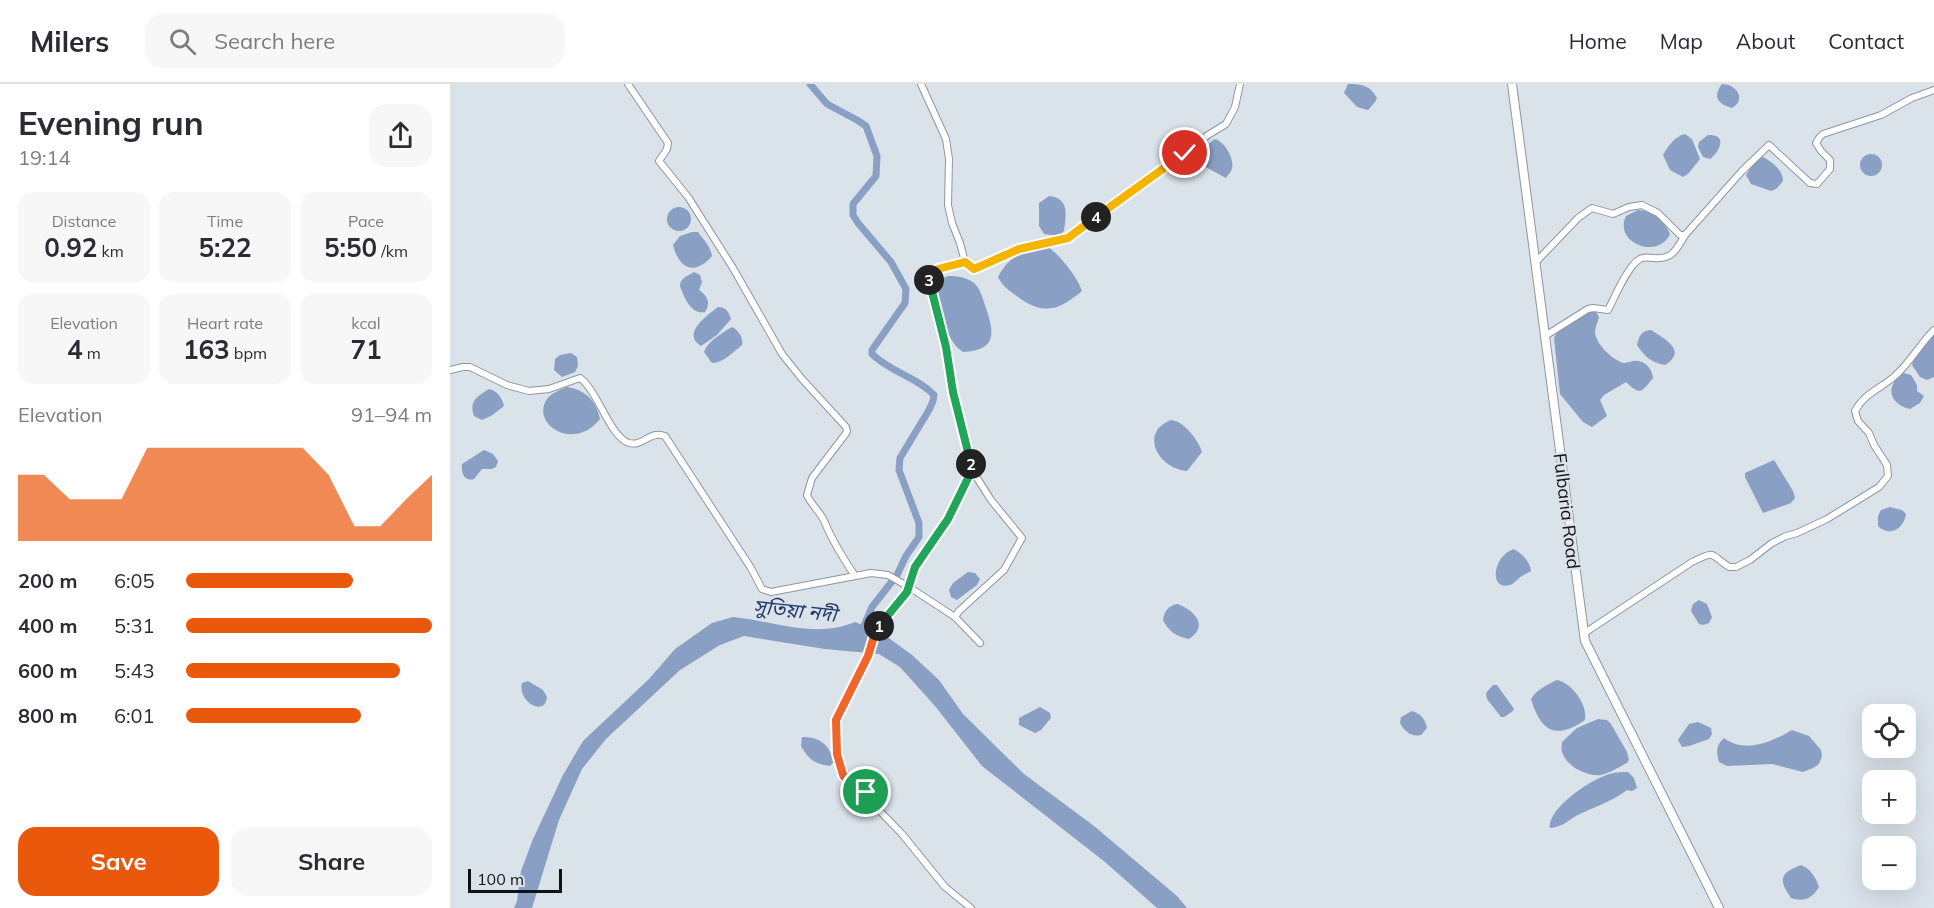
<!DOCTYPE html>
<html lang="en">
<head>
<meta charset="utf-8">
<style>
  :root { --surface:#fff; --page:#f7f7f7; --text:#2b2b33; --muted:#7c7c81; --line:#e1e1e2; --accent:#ea580c }
  body { margin:0; font-family:Mulish,"Noto Sans Bengali",sans-serif; background:var(--page); color:var(--text); height:100vh; display:flex; flex-direction:column; font-size:22px; white-space:nowrap }
  * { box-sizing:border-box; margin:0 }
  p { font-size:20px; color:var(--muted) }
  .icon { flex:none; width:33px; height:33px; fill:none; stroke:currentColor; stroke-width:2; stroke-linecap:round; stroke-linejoin:round }
  .map { position:relative; flex:1; overflow:hidden }
  .sheet { display:flex; flex-direction:column; background:var(--surface); width:450px }
  .sheet>* { flex:none }
  .tools { position:absolute; left:1412px; top:620px; display:grid; gap:12px }
  .tools a { display:grid; place-items:center; width:54px; height:54px; border-radius:12px; background:var(--surface); box-shadow:0 6px 24px #0002; font-size:30px }
  .scale { position:absolute; left:18px; bottom:15px; width:94px; box-sizing:border-box; padding-left:6px; border:3px solid #101315; border-top:0; font-size:16px; line-height:21px; white-space:nowrap; color:#101315; -webkit-text-stroke:4px #dae2ea; paint-order:stroke }
  .pin { position:absolute; display:grid; place-items:center; width:51px; height:51px; color:#fff; margin:-26px; border:3px solid #fff; border-radius:50%; box-shadow:0 2px 6px #0007 }
  .km { position:absolute; width:30px; height:30px; margin:-15px; border-radius:50%; background:#222; color:#fff; font-size:16px; line-height:30px; text-align:center }
  .round { display:grid; place-items:center; flex:none; width:63px; height:63px; border-radius:18px; background:var(--page) }
  .summary { display:flex; align-items:center; justify-content:space-between; height:102px; padding:0 18px }
  h1 { font-size:33px; font-weight:700; line-height:45px }
  .figures { display:grid; grid-template-columns:repeat(3,1fr); gap:9px; height:102px; padding:6px 18px }
  .figures div { display:grid; align-content:center; border-radius:15px; background:var(--page); text-align:center }
  .figures b { font-size:26px; font-weight:700 }
  .figures small { font-size:16px; font-weight:400 }
  .figures p { font-size:16px }
  .chart { height:168px; padding:12px 18px }
  .chart p { display:flex; justify-content:space-between }
  .chart svg { width:100%; height:108px; margin-top:6px; fill:var(--accent); opacity:.7 }
  .cta { display:flex; gap:12px; margin-top:auto; padding:12px 18px }
  .cta a { flex:1; height:69px; border-radius:18px; background:var(--accent); color:#fff; font-size:24px; font-weight:700; line-height:69px; text-align:center }
  .cta a+a { background:var(--page); color:var(--text) }
  ul { padding:0 18px; list-style:none; font-size:20px }
  li { display:grid; grid-template-columns:96px 72px 1fr; align-items:center; height:45px }
  li i { height:15px; border-radius:8px; background:var(--accent) }
  header { display:flex; align-items:center; gap:36px; box-sizing:border-box; height:84px; padding:0 30px; background:var(--surface); border-bottom:2px solid var(--line) }
  header strong { font-size:28px }
  nav { display:flex; gap:33px; margin-inline-start:auto; font-size:21px }
  .search { width:420px; height:54px; background:var(--page); display:flex; align-items:center; gap:15px; box-sizing:border-box; padding:0 21px; border-radius:18px; color:var(--muted); font-size:22px }
  main { display:flex; flex:1; min-height:0 }
  .map>svg:first-child { display:block }
  .water { fill:#899fc4 }
  .lines { fill:none; stroke-linecap:round; stroke-linejoin:round }
  .canal { stroke:#899fc4; stroke-width:7 }
  .minor-casing { stroke:#8f969d; stroke-width:8 }
  .secondary-casing { stroke:#8f969d; stroke-width:10 }
  .minor { stroke:#fff; stroke-width:6 }
  .secondary { stroke:#fff; stroke-width:8 }
  .split-1-casing { stroke:#fff; stroke-width:12 }
  .split-2-casing { stroke:#fff; stroke-width:12 }
  .split-3-casing { stroke:#fff; stroke-width:12 }
  .split-4-casing { stroke:#fff; stroke-width:12 }
  .split-5-casing { stroke:#fff; stroke-width:12 }
  .split-1 { stroke:#f0652b; stroke-width:8 }
  .split-2 { stroke:#22a559; stroke-width:8 }
  .split-3 { stroke:#22a559; stroke-width:8 }
  .split-4 { stroke:#f5b400; stroke-width:8 }
  .split-5 { stroke:#f5b400; stroke-width:8 }
  .labels { text-anchor:middle; dominant-baseline:central; stroke-width:5; stroke-linejoin:round; paint-order:stroke }
  .street-label { font-size:18px; fill:#101315; stroke:#dae2ea }
  .water-label { font-size:20px; font-style:italic; fill:#213c6c; stroke:#dae2ea }
</style>
</head>
<body>
<header>
<strong>Milers</strong>
<div class="search"><svg class="icon" aria-label="search" viewBox="0 0 24 24"><circle cx="10" cy="10" r="6"/><path d="M15 15l6 6"/></svg>Search here</div>
<nav><a>Home</a><a>Map</a><a>About</a><a>Contact</a></nav>
</header>
<main>
<section class="sheet">
<div class="summary"><div><h1>Evening run</h1><p>19:14</p></div><a class="round"><svg class="icon" aria-label="share" viewBox="0 0 24 24"><path d="M12 15V3M7 8l5-5 5 5M5 13v7h14v-7"/></svg></a></div>
<div class="figures">
<div><p>Distance</p><b>0.92<small> km</small></b></div>
<div><p>Time</p><b>5:22</b></div>
<div><p>Pace</p><b>5:50<small> /km</small></b></div>
</div>
<div class="figures">
<div><p>Elevation</p><b>4<small> m</small></b></div>
<div><p>Heart rate</p><b>163<small> bpm</small></b></div>
<div><p>kcal</p><b>71</b></div>
</div>
<div class="chart"><p><span>Elevation</span>91–94 m</p>
<svg viewBox="0 0 160 44" preserveAspectRatio="none"><path d="M0 44V17L10 17L20 27L30 27L40 27L50 6L60 6L70 6L80 6L90 6L100 6L110 6L120 17L130 38L140 38L150 27L160 17V44z"/></svg>
</div>
<ul>
<li><b>200 m</b>6:05<i style="width:68%"></i></li>
<li><b>400 m</b>5:31<i style="width:100%"></i></li>
<li><b>600 m</b>5:43<i style="width:87%"></i></li>
<li><b>800 m</b>6:01<i style="width:71%"></i></li>
</ul>
<div class="cta"><a>Save</a><a>Share</a></div>
</section>
<div class="map">
<svg width="1484" height="824" viewBox="0 0 1484 824">
  <rect width="100%" height="100%" fill="#dae2ea"/>
  <g class="water">
    <path d="M898,0C911,0 920,1 927,14L925,18L918,26L907,23L894,9Z"/>
    <path d="M1272,0C1286,0 1297,15 1282,24C1268,20 1262,13 1272,0Z"/>
    <path d="M1235,50L1242,55L1250,75L1238,90L1233,93L1220,86L1213,71C1219,61 1224,53 1235,50Z"/>
    <path d="M1258,51C1278,50 1270,67 1260,75L1253,73L1248,63L1249,58Z"/>
    <path d="M765,55C774,57 785,75 782,85C781,88 778,91 776,94L752,81C752,68 755,62 765,55Z"/>
    <circle cx="1421" cy="81" r="11"/>
    <path d="M1313,73C1322,78 1333,86 1333,97L1326,105L1321,107L1301,100L1296,91L1306,76Z"/>
    <path d="M599,112C620,114 616,132 614,147L609,152L594,150L589,142V119Z"/>
    <circle cx="229" cy="135" r="12"/>
    <path d="M1188,126C1203,126 1214,137 1220,150C1209,176 1163,159 1176,132Z"/>
    <path d="M242,148H248C253,155 261,163 262,172C245,192 229,185 223,161L230,152Z"/>
    <path d="M598,163C609,170 628,194 632,207C609,226 594,232 568,213C559,206 553,203 548,193C560,170 574,168 598,163Z"/>
    <path d="M244,188L250,191L252,198L249,206C258,212 261,219 255,228C241,231 234,213 230,202C230,194 238,192 244,188Z"/>
    <path d="M498,192C507,192 517,193 524,199C531,205 533,216 536,224C545,251 546,266 513,268C509,265 505,262 503,258C496,247 483,214 487,201C489,196 493,194 498,192Z"/>
    <path d="M268,223C276,223 279,228 281,235L267,251L251,262C231,249 257,232 268,223Z"/>
    <path d="M1141,226L1146,228L1149,233C1148,238 1145,243 1145,248C1145,259 1163,277 1174,279C1179,279 1184,276 1188,277C1197,278 1202,286 1203,294C1192,308 1190,312 1176,298L1154,311L1150,316L1157,332L1142,343L1133,338L1110,310L1104,254C1110,241 1129,234 1141,226Z"/>
    <path d="M282,243C288,246 294,254 292,261C283,268 273,279 262,279L254,268C258,257 272,249 282,243Z"/>
    <path d="M1201,246C1215,255 1238,267 1215,281C1202,279 1194,272 1187,261C1189,252 1191,247 1201,246Z"/>
    <path d="M1484,249V293L1477,296L1470,293L1462,281L1464,275Z"/>
    <path d="M121,269L127,273L128,282L125,288L112,293L104,286L105,275L110,271Z"/>
    <path d="M1454,289L1461,291L1467,301V307L1474,312L1470,319L1460,325C1438,320 1435,300 1454,289Z"/>
    <path d="M117,303C136,306 146,317 150,335C123,369 80,339 97,315C101,309 110,306 117,303Z"/>
    <path d="M39,305C48,307 52,314 54,322L41,332L32,336L24,332C19,316 27,313 39,305Z"/>
    <path d="M721,336C734,337 748,356 752,368L737,387C709,385 688,349 721,336Z"/>
    <path d="M34,366L43,370L48,377L46,383L42,385H32L24,395C14,398 11,388 12,380Z"/>
    <path d="M1324,376L1343,407L1345,414L1341,419L1313,429L1295,393V389Z"/>
    <path d="M1440,423L1452,426L1456,430C1454,444 1440,454 1428,442V432L1431,426Z"/>
    <path d="M1064,465C1072,470 1080,477 1081,487C1078,489 1075,490 1072,492C1067,495 1065,499 1060,501C1038,507 1043,471 1064,465Z"/>
    <path d="M518,488L525,489L530,495L527,501L507,516L501,513L499,506L503,499Z"/>
    <path d="M1249,516L1257,520L1262,533L1259,539L1253,541L1249,540L1241,527L1243,520Z"/>
    <path d="M728,520C745,527 759,542 739,555C727,553 718,547 713,536C714,527 719,521 728,520Z"/>
    <path d="M283,533C324,537 366,555 405,538L432,549L462,571L489,596L513,630L574,690L644,742L727,812L737,824H707L655,778L532,682L485,622L450,583L429,570L375,565L294,552L270,561L230,586L156,655L132,685L109,736L82,824H64L67,817L71,787L83,755L113,691L133,657L199,595L225,565L262,539Z"/>
    <path d="M1107,596C1122,599 1138,621 1135,636C1106,656 1091,648 1081,615C1087,605 1097,601 1107,596Z"/>
    <path d="M78,597L93,606L97,613C95,634 67,617 72,599Z"/>
    <path d="M1043,601H1047L1064,625L1063,627L1054,633H1051L1037,615L1036,609Z"/>
    <path d="M590,623L600,629L601,634L591,646L585,649L569,641V634Z"/>
    <path d="M962,627C971,630 975,635 977,644L971,651C961,653 955,648 950,639L951,633Z"/>
    <path d="M1148,635L1157,636L1161,640L1177,668L1179,676L1177,679C1169,683 1160,689 1151,691C1137,693 1116,682 1112,668C1111,667 1112,659 1112,658L1127,644Z"/>
    <path d="M1248,638L1261,644L1262,650L1259,655L1239,662L1232,663L1228,656L1239,640Z"/>
    <path d="M1342,646L1359,652L1371,666L1372,672L1369,680L1363,684L1353,688L1322,680L1277,682L1269,678C1266,668 1266,661 1274,654C1295,670 1322,658 1342,646Z"/>
    <path d="M352,653C371,653 379,661 384,678L380,682C365,680 358,675 351,662Z"/>
    <path d="M1178,688L1184,694L1187,704L1182,707L1177,706C1160,719 1143,723 1126,732C1116,738 1112,743 1100,744C1098,723 1144,693 1163,689C1167,688 1173,688 1178,688Z"/>
    <path d="M1351,781C1361,785 1366,794 1369,803C1362,815 1353,818 1341,814C1328,795 1330,789 1351,781Z"/>
  </g>
  <g class="lines">
    <path class="canal" d="M360,0L377,20L407,36L416,42L427,72L426,92L403,120V131L408,139L441,178L456,205L455,219L422,266V270C440,288 467,293 484,311L483,317L479,326L450,374L449,386L469,439V453L456,472L447,491L422,523L413,544"/>
    <g class="minor-casing">
      <g id="minor">
        <path d="M178,0L218,59L217,65L209,77L238,113L283,184L332,270L352,295L396,343L397,348L362,394L357,411C361,421 371,428 375,439C383,458 393,474 405,492"/>
        <path d="M471,0L496,55L499,75L498,121L502,139L510,159L515,178L524,185L569,164L618,154L630,146L652,128L735,69L758,51L776,40L785,23L790,0"/>
        <path d="M1085,179L1128,134L1142,124L1163,130L1179,123L1192,121L1208,129L1230,151H1235L1292,87L1319,61L1360,99L1367,100L1380,85V76L1371,67L1366,59L1369,54L1373,50L1431,31L1462,14L1484,6"/>
        <path d="M1095,252L1138,225L1143,224L1158,226C1165,213 1178,181 1190,175C1195,172 1199,174 1204,174C1222,176 1227,165 1235,151"/>
        <path d="M0,286L13,283H20L57,301L79,307L99,305L130,294C148,307 160,353 179,359C193,363 200,346 215,352L301,484L312,505L321,508L421,489L438,491L459,503L457,508L426,546L419,572L386,636L387,670L393,691L402,703L416,708L421,718L452,750L495,803L521,824"/>
        <path d="M522,386L499,435L465,483L459,503L505,533L530,559"/>
        <path d="M505,533L509,527L554,486L572,454L541,416L522,386L503,308L496,263L478,196L488,185L515,178"/>
        <path d="M1133,550L1242,478C1267,466 1259,470 1279,483H1286L1300,476L1322,459L1336,452L1347,449L1377,435L1429,403L1438,392L1437,381L1424,361L1419,349L1408,337L1405,327C1415,308 1433,304 1447,290C1461,277 1470,260 1484,246"/>
      </g>
    </g>
    <g class="secondary-casing">
      <path id="secondary" d="M1062,0L1135,557L1269,824"/>
    </g>
    <use href="#minor" class="minor"/>
    <use href="#secondary" class="secondary"/>
  </g>
  <g class="lines">
    <g class="split-1-casing">
      <path id="split-1" d="M416,708L402,703L393,691L387,670L386,636L418,572L426,546L429,542"/>
    </g>
    <g class="split-2-casing">
      <path id="split-2" d="M429,542L457,508L465,483L498,435L522,386L521,380"/>
    </g>
    <g class="split-3-casing">
      <path id="split-3" d="M479,196L496,263L503,308L521,380"/>
    </g>
    <g class="split-4-casing">
      <path id="split-4" d="M479,196L488,185L515,178L524,185L569,165L618,154L646,133"/>
    </g>
    <g class="split-5-casing">
      <path id="split-5" d="M646,133L735,69"/>
    </g>
    <use href="#split-1" class="split-1"/>
    <use href="#split-2" class="split-2"/>
    <use href="#split-3" class="split-3"/>
    <use href="#split-4" class="split-4"/>
    <use href="#split-5" class="split-5"/>
  </g>
  <g class="labels">
    <g class="street-label">
      <text transform="translate(1117 427) rotate(83)">Fulbaria Road</text>
    </g>
    <g class="water-label">
      <text transform="translate(345 526) rotate(6)">সুতিয়া নদী</text>
    </g>
  </g>
</svg>
<div class="tools">
<a><svg class="icon" aria-label="locate" viewBox="0 0 24 24"><circle cx="12" cy="12" r="6"/><path d="M12 2v4M12 18v4M2 12h4M18 12h4"/></svg></a>
<a>+</a>
<a>−</a>
</div>
<div class="scale">100 m</div>
<div class="pin" style="left:416px;top:708px;background:#1e9e55"><svg class="icon" aria-label="arrive" viewBox="0 0 24 24"><path d="M6 21V4h12l-3 4 3 4H6"/></svg></div>
<div class="pin" style="left:735px;top:69px;background:#d93025"><svg class="icon" aria-label="check" viewBox="0 0 24 24"><path d="M5 12l5 5 9-10"/></svg></div>
<b class="km" style="left:429px;top:542px">1</b>
<b class="km" style="left:521px;top:380px">2</b>
<b class="km" style="left:479px;top:196px">3</b>
<b class="km" style="left:646px;top:133px">4</b>
</div>
</main>
</body>
</html>
